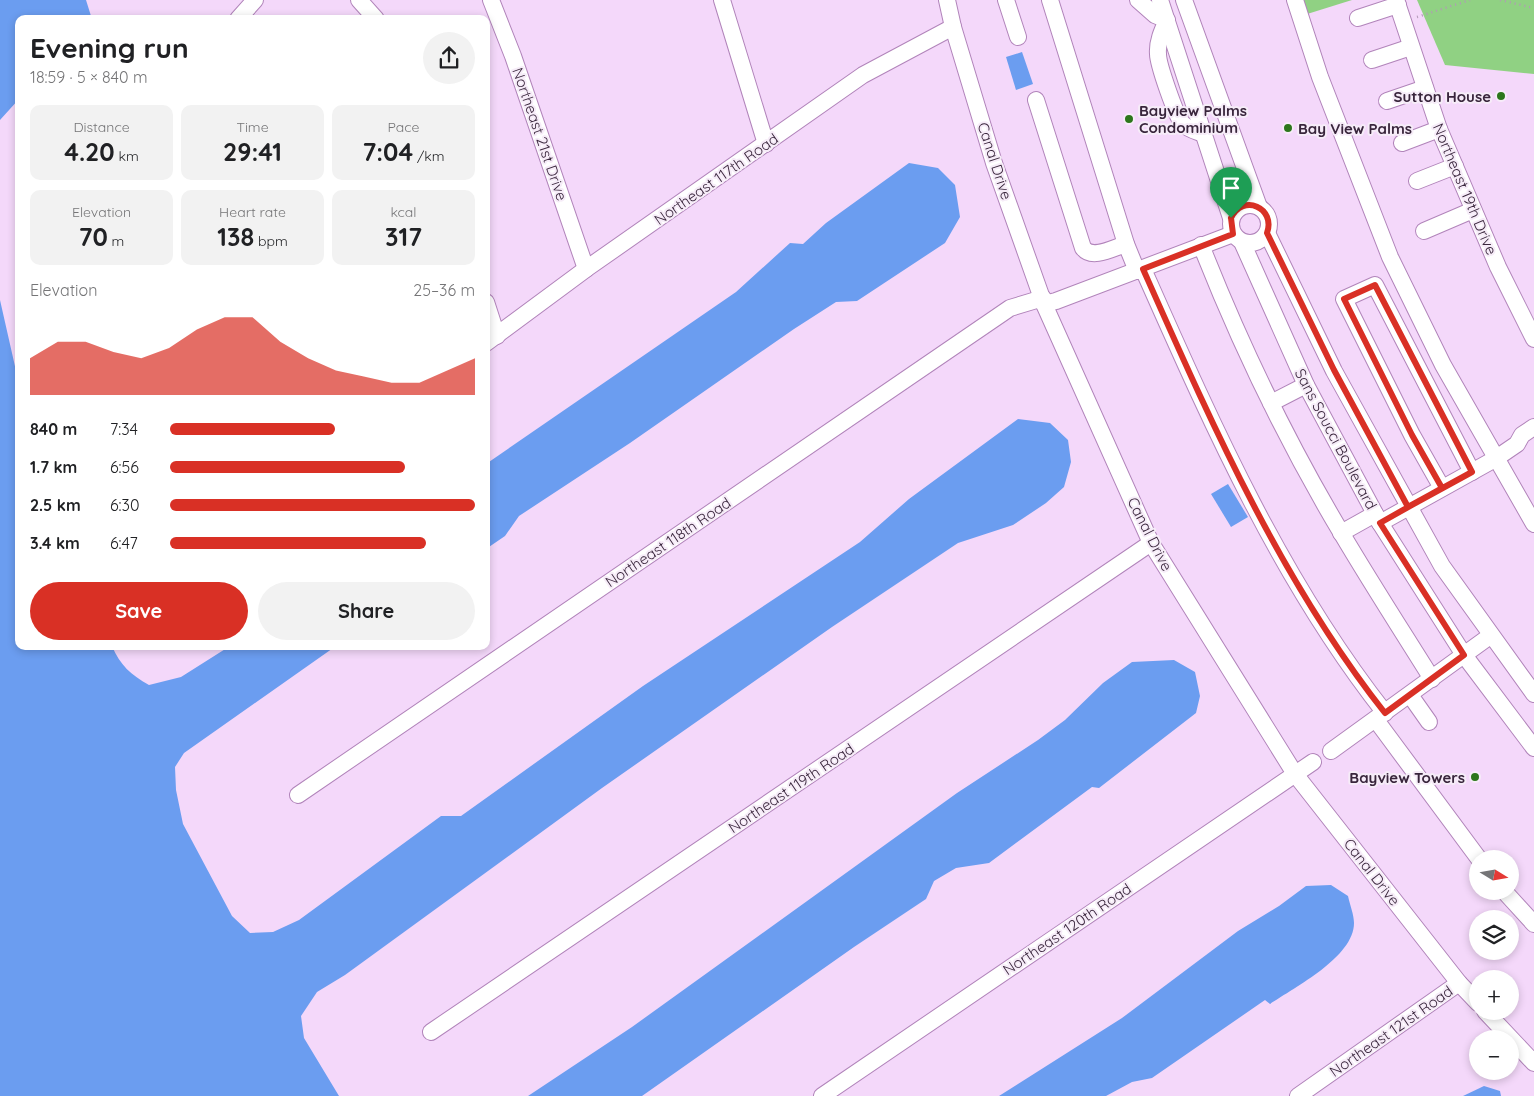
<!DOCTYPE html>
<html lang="en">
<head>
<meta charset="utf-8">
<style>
  :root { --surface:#fff; --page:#f2f2f2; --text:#202124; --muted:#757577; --accent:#d93025 }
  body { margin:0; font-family:Quicksand,sans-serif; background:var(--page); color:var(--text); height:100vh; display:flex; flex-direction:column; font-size:19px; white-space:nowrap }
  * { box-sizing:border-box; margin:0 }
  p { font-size:16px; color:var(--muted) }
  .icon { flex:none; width:28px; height:28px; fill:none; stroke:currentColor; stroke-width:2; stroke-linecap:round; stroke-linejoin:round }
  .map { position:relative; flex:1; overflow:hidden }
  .side { position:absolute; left:15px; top:15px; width:475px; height:635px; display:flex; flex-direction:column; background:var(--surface); border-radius:10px; box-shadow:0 2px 8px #0003 }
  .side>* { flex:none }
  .needle { width:32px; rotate:101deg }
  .buttons { position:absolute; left:1469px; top:850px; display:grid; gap:10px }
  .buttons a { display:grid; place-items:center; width:50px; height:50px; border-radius:50%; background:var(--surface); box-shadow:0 2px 8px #0003; font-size:25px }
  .pin { position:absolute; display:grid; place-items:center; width:42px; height:42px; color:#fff; margin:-51px -21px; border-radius:50% 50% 50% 0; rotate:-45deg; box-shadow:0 0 5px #0007 }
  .pin .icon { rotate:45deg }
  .round { display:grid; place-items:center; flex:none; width:52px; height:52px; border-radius:26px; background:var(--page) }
  .headline { display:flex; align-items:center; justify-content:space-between; height:85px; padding:0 15px }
  h1 { font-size:28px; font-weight:700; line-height:38px }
  .metrics { display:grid; grid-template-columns:repeat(3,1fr); gap:8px; height:85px; padding:5px 15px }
  .metrics div { display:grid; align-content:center; border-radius:10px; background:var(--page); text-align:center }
  .metrics b { font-size:25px; font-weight:700 }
  .metrics small { font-size:14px; font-weight:400 }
  .metrics p { font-size:14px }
  .chart { height:140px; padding:10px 15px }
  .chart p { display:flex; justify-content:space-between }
  .chart svg { width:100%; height:90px; margin-top:5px; fill:var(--accent); opacity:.7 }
  .primary-button { display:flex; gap:10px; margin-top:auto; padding:10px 15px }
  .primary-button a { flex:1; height:58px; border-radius:30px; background:var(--accent); color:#fff; font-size:20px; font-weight:700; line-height:58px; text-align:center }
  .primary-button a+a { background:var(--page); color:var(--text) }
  ul { padding:0 15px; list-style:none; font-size:16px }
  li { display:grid; grid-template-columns:80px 60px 1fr; align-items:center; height:38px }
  li i { height:12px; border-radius:6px; background:var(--accent) }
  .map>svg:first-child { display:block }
  .green { fill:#90d183 }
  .water { fill:#6b9df0 }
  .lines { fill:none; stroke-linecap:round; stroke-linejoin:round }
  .minor-casing { stroke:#b184ba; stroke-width:18 }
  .path { stroke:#b299b7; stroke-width:2.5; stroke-dasharray:1 4; stroke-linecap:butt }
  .minor { stroke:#fff; stroke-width:16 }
  .route-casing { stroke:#fff; stroke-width:10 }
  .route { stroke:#d93025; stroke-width:6 }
  .poi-dot { fill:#2c761b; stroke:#f6ecf8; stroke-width:2 }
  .labels { text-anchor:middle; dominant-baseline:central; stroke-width:4; stroke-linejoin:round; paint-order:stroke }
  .poi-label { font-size:15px; font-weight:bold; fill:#39263c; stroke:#f6ecf8; text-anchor:end }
  .street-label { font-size:15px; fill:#39263c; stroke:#f6ecf8 }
</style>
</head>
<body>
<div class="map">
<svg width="1534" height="1096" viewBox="0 0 1534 1096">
  <rect width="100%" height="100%" fill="#f4d8fa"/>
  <g class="green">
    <path d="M1300,0H1352L1304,15Z"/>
    <path d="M1417,0H1534V74L1445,65Z"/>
  </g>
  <g class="water">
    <path d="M0,0H86L91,16L88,19H19V99L0,120Z"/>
    <path d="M1022,52L1033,84L1016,90L1006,57Z"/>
    <path d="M909,163L938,168L955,185L960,217L945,243L857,301L836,302L794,329L630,443L519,516L505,536L486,549V464L736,292L790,243L803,244L826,223Z"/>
    <path d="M0,300L19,384V646H112C120,665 131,675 149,685L181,677L230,646H336L184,753L175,767L176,790L183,824L232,916L250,933L273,932L299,920L441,816H461L643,686L860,542L909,499L1018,419L1050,423L1068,440L1071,462L1064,487L1046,503L1013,525L958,543L832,627L602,788L345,975L317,992L301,1016L304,1038L339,1096H0Z"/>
    <path d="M1228,484L1248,517L1231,527L1211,494Z"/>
    <path d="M1174,660L1195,672L1200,696L1196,713L1099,788L1092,787L989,863L956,868L934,881L926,899L854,947L642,1096H528L632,1027L957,793L1038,740L1065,720L1103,683L1132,662Z"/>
    <path d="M1331,885L1348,896C1350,905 1354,915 1354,923C1354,957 1295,987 1270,1004L1265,1000L1152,1078L1132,1082L1106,1096H999L1122,1018L1238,931L1279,906L1306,886Z"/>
    <path d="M1484,1086L1500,1091L1501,1096H1463Z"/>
  </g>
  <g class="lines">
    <g class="minor-casing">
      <g id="minor">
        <path d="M359,0L376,19"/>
        <path d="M491,0L513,56L586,269"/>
        <path d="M722,0L766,144"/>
        <path d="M947,0L953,27L994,163L1044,304L1151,543L1295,774L1459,983L1478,1003"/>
        <path d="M1006,0L1018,37"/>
        <path d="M1050,0L1126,244L1137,271"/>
        <path d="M1138,0L1155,15L1167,20C1162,31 1157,42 1158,54C1158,64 1176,117 1183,124C1189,130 1196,131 1204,134"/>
        <path d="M1160,0L1231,218"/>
        <path d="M1184,0L1259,207"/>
        <path d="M1295,0L1320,77L1390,257L1443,365L1534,524"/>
        <path d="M1396,0L1439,129L1498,267L1534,339"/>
        <path d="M1358,18L1398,5"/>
        <path d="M238,19L255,0"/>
        <path d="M1372,60L1411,47"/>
        <path d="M1036,100L1083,248C1092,260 1113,248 1126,244"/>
        <path d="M1387,101L1425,88"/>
        <path d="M1402,143L1439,129"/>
        <path d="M1417,181L1455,166"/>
        <circle cx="1250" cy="224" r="19"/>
        <path d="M1424,231L1473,210"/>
        <path d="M1267,233L1334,371L1442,566L1534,694"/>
        <path d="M1242,242L1306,385L1380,523L1464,655L1534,748"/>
        <path d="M1201,245C1240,344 1287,442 1342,534C1371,583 1402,631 1432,679"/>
        <path d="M1143,269C1211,422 1280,580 1385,713"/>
        <path d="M486,302L497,336"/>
        <path d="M1044,304L1056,301L1233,234"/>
        <path d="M486,343L586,269L863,75L953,27"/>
        <path d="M1271,403L1306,385"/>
        <path d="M1442,488L1412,435L1344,299L1375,285L1472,472"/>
        <path d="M1380,523L1495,459L1517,444L1522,435L1534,427"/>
        <path d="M1341,533L1375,514"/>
        <path d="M1410,695L1429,722"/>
        <path d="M1376,720L1479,859"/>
        <path d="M1331,751L1490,636"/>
        <path d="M298,795L1010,308L1043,298"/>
        <path d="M1504,891L1534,924"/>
        <path d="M1485,1011L1534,1063"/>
        <path d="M431,1032L1151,543"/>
        <path d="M822,1096L1313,762"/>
        <path d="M1298,1096L1459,983"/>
      </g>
    </g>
    <g class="path">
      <path d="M1500,0L1534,8"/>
      <path d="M1417,17L1470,0"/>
    </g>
    <use href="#minor" class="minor"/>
  </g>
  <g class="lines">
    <g class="route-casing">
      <path id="route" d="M1231,218L1233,234L1143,269C1211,422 1280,580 1385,713L1464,655L1380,523L1442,488L1412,435L1344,299L1375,285L1472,472L1408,507L1334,370L1267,233C1276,208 1243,193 1231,218"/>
    </g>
    <use href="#route" class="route"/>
  </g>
  <g class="poi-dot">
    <circle cx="1501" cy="96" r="5"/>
    <circle cx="1129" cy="119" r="5"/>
    <circle cx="1288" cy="128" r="5"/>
    <circle cx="1475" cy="777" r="5"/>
  </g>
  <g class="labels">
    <g class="poi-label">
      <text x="1491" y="96">Sutton House</text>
      <text x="1139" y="110" text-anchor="start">Bayview Palms<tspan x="1139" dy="17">Condominium</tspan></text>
      <text x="1298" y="128" text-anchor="start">Bay View Palms</text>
      <text x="1465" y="777">Bayview Towers</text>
    </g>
    <g class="street-label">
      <text transform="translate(540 134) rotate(71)">Northeast 21st Drive</text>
      <text transform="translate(995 161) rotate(72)">Canal Drive</text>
      <text transform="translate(716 179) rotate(-35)">Northeast 117th Road</text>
      <text transform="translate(1465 189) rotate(67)">Northeast 19th Drive</text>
      <text transform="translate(1336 439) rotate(62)">Sans Soucci Boulevard</text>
      <text transform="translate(1150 534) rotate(63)">Canal Drive</text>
      <text transform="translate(668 542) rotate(-34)">Northeast 118th Road</text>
      <text transform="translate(791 788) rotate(-34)">Northeast 119th Road</text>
      <text transform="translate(1372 872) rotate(52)">Canal Drive</text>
      <text transform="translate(1067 929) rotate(-34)">Northeast 120th Road</text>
      <text transform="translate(1391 1031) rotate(-35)">Northeast 121st Road</text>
    </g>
  </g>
</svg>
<div class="buttons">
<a><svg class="needle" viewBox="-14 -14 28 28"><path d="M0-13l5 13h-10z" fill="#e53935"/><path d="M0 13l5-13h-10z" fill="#757577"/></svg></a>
<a><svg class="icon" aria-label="layers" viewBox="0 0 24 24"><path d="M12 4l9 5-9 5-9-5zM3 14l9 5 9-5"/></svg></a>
<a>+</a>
<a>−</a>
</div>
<div class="pin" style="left:1231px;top:218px;background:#1e9e55"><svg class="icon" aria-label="arrive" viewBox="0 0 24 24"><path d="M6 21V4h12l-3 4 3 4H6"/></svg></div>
<section class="side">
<div class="headline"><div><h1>Evening run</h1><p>18:59 · 5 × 840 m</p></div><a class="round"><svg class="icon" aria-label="share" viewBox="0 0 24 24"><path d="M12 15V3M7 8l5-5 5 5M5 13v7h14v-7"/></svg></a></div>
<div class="metrics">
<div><p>Distance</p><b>4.20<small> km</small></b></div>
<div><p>Time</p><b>29:41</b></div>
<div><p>Pace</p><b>7:04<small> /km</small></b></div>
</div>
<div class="metrics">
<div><p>Elevation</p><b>70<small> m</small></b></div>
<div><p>Heart rate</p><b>138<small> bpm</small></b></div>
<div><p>kcal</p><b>317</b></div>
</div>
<div class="chart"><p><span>Elevation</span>25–36 m</p>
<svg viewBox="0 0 160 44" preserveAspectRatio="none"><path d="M0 44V26L10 18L20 18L30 23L40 26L50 21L60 12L70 6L80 6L90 18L100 26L110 32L120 35L130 38L140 38L150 32L160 26V44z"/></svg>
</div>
<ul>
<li><b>840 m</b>7:34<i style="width:54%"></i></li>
<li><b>1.7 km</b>6:56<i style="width:77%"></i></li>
<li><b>2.5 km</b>6:30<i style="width:100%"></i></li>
<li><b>3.4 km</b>6:47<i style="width:84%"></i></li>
</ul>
<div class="primary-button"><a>Save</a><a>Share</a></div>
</section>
</div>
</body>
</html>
